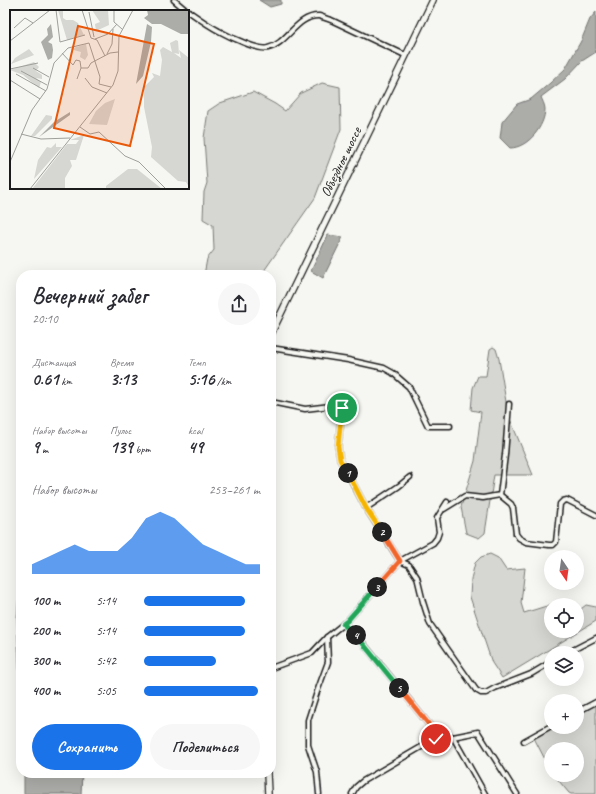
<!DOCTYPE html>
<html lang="ru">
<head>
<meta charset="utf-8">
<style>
  :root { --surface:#fff; --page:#f7f7f7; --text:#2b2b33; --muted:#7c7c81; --accent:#1a73e8 }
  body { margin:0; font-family:Caveat,sans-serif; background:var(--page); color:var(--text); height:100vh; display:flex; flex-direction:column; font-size:15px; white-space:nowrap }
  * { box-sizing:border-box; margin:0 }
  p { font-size:13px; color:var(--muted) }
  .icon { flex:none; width:22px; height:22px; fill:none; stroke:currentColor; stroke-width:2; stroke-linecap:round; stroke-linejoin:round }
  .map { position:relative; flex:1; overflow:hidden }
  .side { position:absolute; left:16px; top:270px; width:260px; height:508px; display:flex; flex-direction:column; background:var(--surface); border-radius:16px; box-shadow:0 4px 16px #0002 }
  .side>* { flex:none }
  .needle { width:26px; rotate:167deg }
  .fabs { position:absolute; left:544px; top:550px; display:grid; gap:8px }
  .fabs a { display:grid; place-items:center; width:40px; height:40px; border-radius:50%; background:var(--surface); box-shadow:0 4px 16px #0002; font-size:20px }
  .pin { position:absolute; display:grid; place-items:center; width:34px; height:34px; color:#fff; margin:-17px; border:2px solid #fff; border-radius:50%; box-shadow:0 1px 4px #0007 }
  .km { position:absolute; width:20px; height:20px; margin:-10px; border-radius:50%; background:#222; color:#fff; font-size:11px; line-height:20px; text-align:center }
  .round { display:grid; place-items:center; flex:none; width:42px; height:42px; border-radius:21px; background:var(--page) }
  .summary { display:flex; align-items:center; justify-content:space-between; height:68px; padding:0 16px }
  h1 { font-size:22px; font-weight:700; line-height:30px }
  .metrics { display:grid; grid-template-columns:repeat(3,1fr); gap:6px; height:68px; padding:4px 16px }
  .metrics div { display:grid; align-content:center }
  .metrics b { font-size:17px; font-weight:700 }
  .metrics small { font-size:11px; font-weight:400 }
  .metrics p { font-size:11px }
  .chart { height:112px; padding:8px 16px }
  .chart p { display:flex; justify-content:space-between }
  .chart svg { width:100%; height:72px; margin-top:4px; fill:var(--accent); opacity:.7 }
  .primary-button { display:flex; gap:8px; margin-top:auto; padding:8px 16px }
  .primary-button a { flex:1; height:46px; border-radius:24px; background:var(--accent); color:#fff; font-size:16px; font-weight:700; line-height:46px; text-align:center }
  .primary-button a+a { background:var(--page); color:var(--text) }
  ul { padding:0 16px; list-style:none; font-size:13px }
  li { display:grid; grid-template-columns:64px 48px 1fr; align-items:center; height:30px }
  li i { height:10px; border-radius:5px; background:var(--accent) }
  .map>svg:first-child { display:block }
  .green { fill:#d6d6d2; stroke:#797977 }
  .water { fill:#acaca9; stroke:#727271 }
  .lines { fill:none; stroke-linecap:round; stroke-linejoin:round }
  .minor-casing { stroke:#1c1c1c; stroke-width:7 }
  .secondary-casing { stroke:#1c1c1c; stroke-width:8 }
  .minor { stroke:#f6f6f2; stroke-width:4 }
  .secondary { stroke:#f6f6f2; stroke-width:5.5 }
  .split-1-casing { stroke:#fff; stroke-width:8 }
  .split-2-casing { stroke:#fff; stroke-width:8 }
  .split-3-casing { stroke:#fff; stroke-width:8 }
  .split-4-casing { stroke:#fff; stroke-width:8 }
  .split-5-casing { stroke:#fff; stroke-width:8 }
  .split-6-casing { stroke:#fff; stroke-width:8 }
  .split-1 { stroke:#f5b400; stroke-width:5 }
  .split-2 { stroke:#f5b400; stroke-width:5 }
  .split-3 { stroke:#f0652b; stroke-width:5 }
  .split-4 { stroke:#22a559; stroke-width:5 }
  .split-5 { stroke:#22a559; stroke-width:5 }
  .split-6 { stroke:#f0652b; stroke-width:5 }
  .labels { text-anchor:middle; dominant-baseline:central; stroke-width:3; stroke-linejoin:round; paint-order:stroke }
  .street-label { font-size:14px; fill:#1c1c1c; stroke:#f6f6f2 }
  .inset-road { fill:none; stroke:#9f9f9c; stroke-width:1 }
  .view { fill:#e8590c; fill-opacity:0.15; stroke:#e8590c; stroke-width:2 }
  .inset-edge { fill:none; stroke:#1c1c1c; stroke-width:2 }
</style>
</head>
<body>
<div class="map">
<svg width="596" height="794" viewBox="0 0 596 794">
  <rect width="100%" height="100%" fill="#f6f6f2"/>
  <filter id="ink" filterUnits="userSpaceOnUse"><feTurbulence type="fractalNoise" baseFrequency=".025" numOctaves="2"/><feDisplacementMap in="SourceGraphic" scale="8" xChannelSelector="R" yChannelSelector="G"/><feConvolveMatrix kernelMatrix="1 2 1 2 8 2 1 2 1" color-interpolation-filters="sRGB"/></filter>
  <g filter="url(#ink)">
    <g class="green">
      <path d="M322,83L340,87L341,129L315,198L261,275H204L207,259L214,250L213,225L203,219L204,192L207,183L204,138L208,111L220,103L253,92L275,104L285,111L301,93Z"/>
      <path d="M493,347L496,349L499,359L508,414L533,475H494L485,533L479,538L466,533L461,507L475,461L481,412L471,410L473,388L478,376H486L490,349Z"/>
      <path d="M490,554L498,558L506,570L525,568L521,603L524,613L553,604L554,605H551V631H577V612L586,605L596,607V621L502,678L492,663L470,597L471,579L475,563L481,557Z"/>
      <path d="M596,704V794H571L569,793L554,775H577V749H551V771L534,738L555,727H577V715Z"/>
    </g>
    <g class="water">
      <path d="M259,0H281V4L270,7Z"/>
      <path d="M596,12V52L582,61L565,79L541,97C542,100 545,105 545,109C545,126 528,148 510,148L500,138L502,122L517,104L531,99L550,83L565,69L581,41L590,19Z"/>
      <path d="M328,235L343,237L323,278L311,271Z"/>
      <path d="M21,566V710L17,619Z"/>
      <path d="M24,773H82L81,794H24Z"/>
    </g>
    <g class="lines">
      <g class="minor-casing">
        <g id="minor">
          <path d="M174,0L187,11"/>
          <path d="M188,11C198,18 209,26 219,31C228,36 259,51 268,48C287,44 297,15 319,16C323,17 327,19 331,20L405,55"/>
          <path d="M271,348L348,360L384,368L393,373L409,387L428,426H450"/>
          <path d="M271,402L305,409L339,405L342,408L338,447L340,460L346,470L366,508L400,561L409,565L417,577L423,602L430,624L476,690L481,693H486L495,688L531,674L551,662"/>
          <path d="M500,495L511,504L513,508L516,534L519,538L526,542L549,545H553L556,542L560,504L563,501L567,500L596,515"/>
          <path d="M366,508L399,486L410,477"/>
          <path d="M444,509L465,496L483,498L500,495L505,455L509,404"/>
          <path d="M343,624L358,637L431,727L453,737L485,794"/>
          <path d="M567,653L596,638"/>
          <path d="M271,668L312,653L327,637L347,621L400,561L433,543L437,538L439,532L437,518L447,502"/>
          <path d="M577,712L596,702"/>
          <path d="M453,737L478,732L517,794"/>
          <path d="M524,741L551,726"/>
          <path d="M319,794L317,772L308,745V720L317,692L328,662L327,637"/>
          <path d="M352,794L356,787L363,781L435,739L442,732"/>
        </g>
      </g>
      <g class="secondary-casing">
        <g id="secondary">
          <path d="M271,334L433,0"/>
          <path d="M267,773L268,794"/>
        </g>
      </g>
      <use href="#minor" class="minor"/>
      <use href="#secondary" class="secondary"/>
    </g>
  </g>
  <g class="lines" filter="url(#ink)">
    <g class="split-1-casing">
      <path id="split-1" d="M342,408L338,447L340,460L348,473"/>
    </g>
    <g class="split-2-casing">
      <path id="split-2" d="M348,473L366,508L382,532"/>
    </g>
    <g class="split-3-casing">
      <path id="split-3" d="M377,587L400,561L382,532"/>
    </g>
    <g class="split-4-casing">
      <path id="split-4" d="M356,635L343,624L347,621L377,587"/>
    </g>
    <g class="split-5-casing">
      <path id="split-5" d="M356,635L399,688"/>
    </g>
    <g class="split-6-casing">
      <path id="split-6" d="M399,688L431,727L442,732L436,739"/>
    </g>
    <use href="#split-1" class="split-1"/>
    <use href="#split-2" class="split-2"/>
    <use href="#split-3" class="split-3"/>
    <use href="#split-4" class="split-4"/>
    <use href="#split-5" class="split-5"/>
    <use href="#split-6" class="split-6"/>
  </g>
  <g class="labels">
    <g class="street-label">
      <text transform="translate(341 162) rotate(-64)">Объездное шоссе</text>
    </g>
  </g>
  <g transform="translate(10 10)">
    <rect width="179" height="179" fill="#f6f6f2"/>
    <path d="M48,0H53V8L56,10H63L68,13L74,25L57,30ZM82,0H98L99,15L86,21L85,14L90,12ZM166,30L168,31L169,44L164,43L171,48L169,40L179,48V177L176,172L168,171L141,147L142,137L134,97V77L144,67L142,63L150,66L152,50L150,40L153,37L162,42L160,33ZM76,34L78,45L75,50L70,47L71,42L60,39ZM19,39L24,45L1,54L5,48ZM24,52L29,57L26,61L32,65V69L26,68L31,72L29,78L13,65L0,60ZM105,89L97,115L79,114L86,101L95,93ZM36,105L42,106V109L25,126H21ZM74,125L66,150H60L62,156L55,168V179H22L57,134H66L69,130H60ZM46,133V137H52L24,169L28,150L37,137L41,138ZM118,159H127L152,179H96V176Z" fill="#d6d6d2"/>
    <path d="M137,0H178L179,24H171L151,14H142L134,8L138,5ZM41,14L43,27L38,32L42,34L43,40L42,48L38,50L31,32L38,25L37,19ZM137,14L142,17L141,32L133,66L126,74ZM60,102V105L29,127L44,112Z" fill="#acaca9"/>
    <path class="inset-road" d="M46,0L50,32L75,25M72,0L81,28L87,30L95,46M104,0V12L112,19M79,2L84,27M4,18L15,8L23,13M85,29L98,24L107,14M0,31L40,0M52,43L63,55L66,50L70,51L71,58M97,44L102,34L103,19M23,58L39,67M78,58L81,53L100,43L108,42M0,59L28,53M11,61L37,75M6,64L36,81M75,68L82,77L97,83M67,69L71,58H78M0,70L30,89M70,117L80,124L89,122L115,146L129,152L156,179M11,124L31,129L60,128M0,152L22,100L37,79L44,53L58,38L79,33L90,67L89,74L101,77M20,179L103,75L108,61L109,26L123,0"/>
    <path class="view" d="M68,16L144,34L120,136L44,118Z"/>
    <rect width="179" height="179" class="inset-edge"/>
  </g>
</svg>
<div class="fabs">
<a><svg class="needle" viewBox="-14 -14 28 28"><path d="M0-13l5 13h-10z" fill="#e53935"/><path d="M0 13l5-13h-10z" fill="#7c7c81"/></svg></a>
<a><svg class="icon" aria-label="locate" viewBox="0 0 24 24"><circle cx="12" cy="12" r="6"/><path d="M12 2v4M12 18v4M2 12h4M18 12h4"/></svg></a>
<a><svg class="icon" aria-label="layers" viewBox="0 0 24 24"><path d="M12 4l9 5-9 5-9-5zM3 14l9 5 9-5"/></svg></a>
<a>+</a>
<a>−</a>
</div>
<div class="pin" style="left:342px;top:408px;background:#1e9e55"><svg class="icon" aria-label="arrive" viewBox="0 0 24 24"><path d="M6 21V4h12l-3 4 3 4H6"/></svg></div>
<div class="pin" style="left:436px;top:739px;background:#d93025"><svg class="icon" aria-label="check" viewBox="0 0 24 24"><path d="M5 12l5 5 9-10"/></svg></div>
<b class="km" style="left:348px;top:473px">1</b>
<b class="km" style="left:382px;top:532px">2</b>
<b class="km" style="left:377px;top:587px">3</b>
<b class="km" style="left:356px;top:635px">4</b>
<b class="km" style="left:399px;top:688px">5</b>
<section class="side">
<div class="summary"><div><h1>Вечерний забег</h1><p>20:10</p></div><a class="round"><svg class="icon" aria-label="share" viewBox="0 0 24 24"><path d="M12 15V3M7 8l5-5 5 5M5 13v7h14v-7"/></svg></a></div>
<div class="metrics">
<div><p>Дистанция</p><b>0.61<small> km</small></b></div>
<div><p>Время</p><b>3:13</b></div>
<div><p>Темп</p><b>5:16<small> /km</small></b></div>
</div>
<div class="metrics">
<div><p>Набор высоты</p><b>9<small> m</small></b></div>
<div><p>Пульс</p><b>139<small> bpm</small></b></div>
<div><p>kcal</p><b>49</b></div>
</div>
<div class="chart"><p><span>Набор высоты</span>253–261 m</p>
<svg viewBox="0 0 160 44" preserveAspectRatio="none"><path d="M0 44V38L10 34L20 30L30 26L40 30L50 30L60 30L70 22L80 10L90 6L100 10L110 18L120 26L130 30L140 34L150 38L160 38V44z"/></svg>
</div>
<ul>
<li><b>100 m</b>5:14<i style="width:87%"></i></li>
<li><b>200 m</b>5:14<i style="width:87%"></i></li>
<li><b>300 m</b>5:42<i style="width:62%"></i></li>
<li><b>400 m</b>5:05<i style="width:98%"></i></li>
</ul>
<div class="primary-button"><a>Сохранить</a><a>Поделиться</a></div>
</section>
</div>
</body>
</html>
